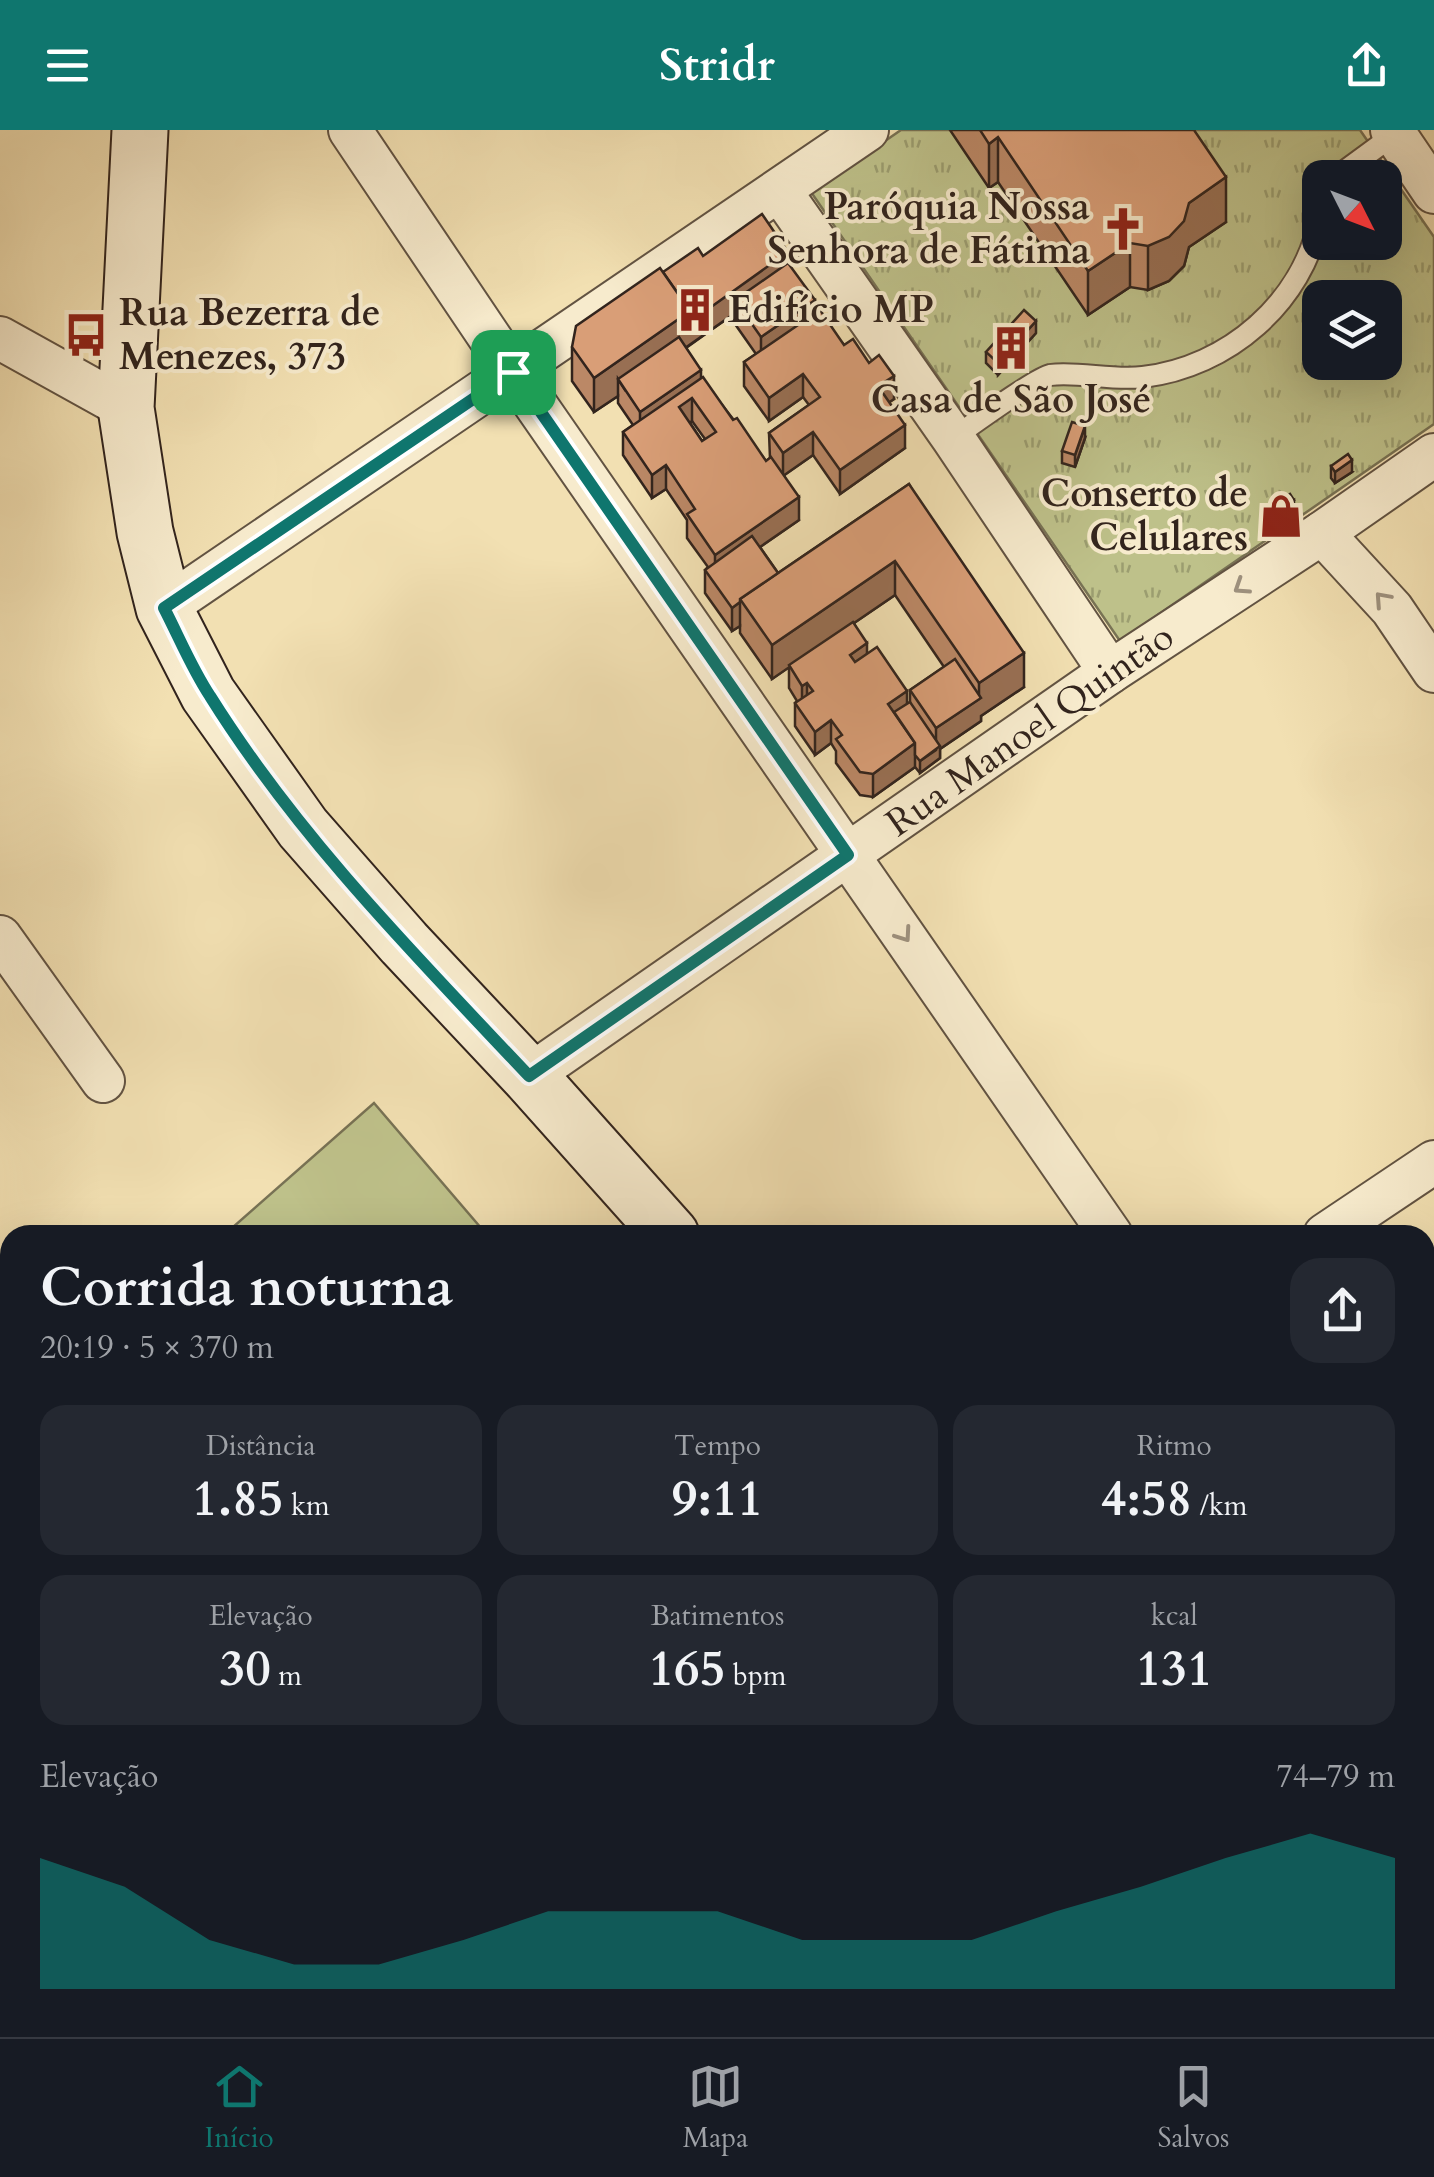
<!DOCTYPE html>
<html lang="pt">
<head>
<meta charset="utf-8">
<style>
  :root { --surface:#171b24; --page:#242831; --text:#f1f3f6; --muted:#9ea1a6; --line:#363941; --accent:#0f766e }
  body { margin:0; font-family:Cardo,serif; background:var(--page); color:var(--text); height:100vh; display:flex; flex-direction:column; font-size:38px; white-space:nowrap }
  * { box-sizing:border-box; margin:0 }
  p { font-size:32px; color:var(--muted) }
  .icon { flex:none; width:55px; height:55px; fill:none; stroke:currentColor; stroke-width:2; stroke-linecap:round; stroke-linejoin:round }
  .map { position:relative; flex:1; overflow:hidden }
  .details { position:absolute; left:0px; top:1095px; width:1435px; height:812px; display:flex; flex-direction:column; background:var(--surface); border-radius:30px 30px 0 0; box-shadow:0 10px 40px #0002 }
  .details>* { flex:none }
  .needle { width:65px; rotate:132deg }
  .controls { position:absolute; left:1302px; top:30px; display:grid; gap:20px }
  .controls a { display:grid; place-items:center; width:100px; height:100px; border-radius:20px; background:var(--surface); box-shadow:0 10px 40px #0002; font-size:50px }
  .pin { position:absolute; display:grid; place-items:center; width:85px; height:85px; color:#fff; margin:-42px; border-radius:20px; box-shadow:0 5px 15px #0006 }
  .round { display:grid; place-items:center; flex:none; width:105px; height:105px; border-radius:30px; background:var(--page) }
  .head { display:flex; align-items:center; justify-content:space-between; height:170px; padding:0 40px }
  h1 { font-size:55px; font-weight:600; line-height:75px }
  .stats { display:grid; grid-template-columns:repeat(3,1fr); gap:15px; height:170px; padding:10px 40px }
  .stats div { display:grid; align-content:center; border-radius:25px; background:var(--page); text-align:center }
  .stats b { font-size:50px; font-weight:600 }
  .stats small { font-size:28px; font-weight:400 }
  .stats p { font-size:28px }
  .chart { height:280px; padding:20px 40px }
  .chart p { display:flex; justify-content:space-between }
  .chart svg { width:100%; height:180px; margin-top:10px; fill:var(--accent); opacity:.7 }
  header { display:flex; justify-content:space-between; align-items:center; height:130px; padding:0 40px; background:var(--accent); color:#fff; font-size:45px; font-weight:600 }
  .menu { display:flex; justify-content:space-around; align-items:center; height:140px; border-top:2px solid var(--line); background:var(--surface); font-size:28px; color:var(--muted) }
  .menu a { display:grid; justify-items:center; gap:5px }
  .menu .active { color:var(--accent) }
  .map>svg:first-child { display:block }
  .park { fill:url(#park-tufts); stroke:#787254; stroke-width:2.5; fill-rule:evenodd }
  .pitch { fill:#bec18a; stroke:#787254; stroke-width:2.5 }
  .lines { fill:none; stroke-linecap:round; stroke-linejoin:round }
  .lane-casing { stroke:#625342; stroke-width:24 }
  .street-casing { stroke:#625342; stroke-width:46 }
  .secondary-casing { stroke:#32241d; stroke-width:59 }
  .lane { stroke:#f7ebcd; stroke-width:20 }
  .street { stroke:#f7ebcd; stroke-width:42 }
  .secondary { stroke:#f7ebcd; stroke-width:55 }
  .wall { fill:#b86; stroke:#32241d; stroke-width:2.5; fill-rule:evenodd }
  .shaded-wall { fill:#986f53; stroke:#32241d; stroke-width:2.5 }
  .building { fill:#d99e77; stroke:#32241d; stroke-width:2.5; fill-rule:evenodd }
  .oneway { stroke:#9e917e }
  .route-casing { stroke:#fff; stroke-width:20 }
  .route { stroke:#0f766e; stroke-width:12 }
  .labels { text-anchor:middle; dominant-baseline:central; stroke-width:8; stroke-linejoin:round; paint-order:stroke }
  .poi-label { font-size:38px; font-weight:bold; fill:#32241d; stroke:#f7ebcd; text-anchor:end }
  .street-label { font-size:38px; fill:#32241d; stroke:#f7ebcd }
</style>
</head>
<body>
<header><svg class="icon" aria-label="menu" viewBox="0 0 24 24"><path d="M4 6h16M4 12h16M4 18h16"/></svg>Stridr<svg class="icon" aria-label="share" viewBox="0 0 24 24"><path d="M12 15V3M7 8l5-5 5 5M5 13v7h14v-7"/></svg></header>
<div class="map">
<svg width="1434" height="1907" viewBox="0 0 1434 1907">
  <defs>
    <pattern id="park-tufts" width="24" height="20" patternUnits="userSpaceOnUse" patternTransform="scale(2.5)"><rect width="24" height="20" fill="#bec18a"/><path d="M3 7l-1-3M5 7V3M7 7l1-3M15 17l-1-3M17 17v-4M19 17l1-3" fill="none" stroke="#9b9d70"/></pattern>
  </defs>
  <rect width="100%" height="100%" fill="#f2e0b2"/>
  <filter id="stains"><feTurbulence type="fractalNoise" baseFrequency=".002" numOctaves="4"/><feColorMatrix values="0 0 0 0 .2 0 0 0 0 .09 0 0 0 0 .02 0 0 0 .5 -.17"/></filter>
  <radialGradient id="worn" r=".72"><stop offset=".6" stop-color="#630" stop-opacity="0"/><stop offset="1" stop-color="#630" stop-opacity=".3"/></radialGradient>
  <path class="park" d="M901,0H1360L1434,107V294L1120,511L811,62ZM1320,48H1385V112H1320ZM1320,168H1385V232H1320Z"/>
  <path class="pitch" d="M374,973L487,1105H224Z"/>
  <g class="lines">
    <g class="lane-casing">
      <g id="lane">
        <path d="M1335,48L1395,4"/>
        <path d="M953,308C969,297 1036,248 1050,245C1077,241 1113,251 1143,247C1228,237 1303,173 1320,87"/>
        <path d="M932,1898L941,1907"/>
        <path d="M1112,1907L1117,1898"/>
      </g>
    </g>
    <g class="street-casing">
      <g id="street">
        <path d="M350,0L513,242L1111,1105"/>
        <path d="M1392,0L1434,62"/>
        <path d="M780,61L953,308L1110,542"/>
        <path d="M0,208L126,278"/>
        <path d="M1322,403L1392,479L1434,541"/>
        <path d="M164,478L867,0"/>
        <path d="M0,807L103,951"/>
        <path d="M529,946L1110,542L1322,403L1434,325"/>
        <path d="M1325,1105L1434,1032"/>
        <path d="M1425,1556L1434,1569"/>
        <path d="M1425,1755L1434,1749"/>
        <path d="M0,1763L10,1748"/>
        <path d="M266,1907L271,1898"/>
      </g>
    </g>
    <g class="secondary-casing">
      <g id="secondary">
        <path d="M140,0L126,278L145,402L164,478L208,564L303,698L404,813L529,946L671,1105"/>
        <path d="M1248,1907L1252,1898"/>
      </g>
    </g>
    <use href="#lane" class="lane"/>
    <use href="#street" class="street"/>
    <use href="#secondary" class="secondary"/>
  </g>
  <g class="wall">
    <path d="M950,0H1194L1226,92L1189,117L1184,136L1169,151L1148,160L1130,157L1088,185L998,52L989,58Z"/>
    <path d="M703,126L788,133L815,183L894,269L889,272L905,318L840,364L813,325L784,345L799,390L760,417L778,443L909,354L1024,557L981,586V591L940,619V628L920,643L915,637L873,667L860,665L836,633V621L831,613L815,625L795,596V573L797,571L789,558V537L772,549L740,503V496L732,501L705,463V440L708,437L687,408V390L666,359L652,368L623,325V302L633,295L618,273V266L594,282L572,251V217L663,142ZM735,183V194L756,224L744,232V256L769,291L803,267L809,275L769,303L770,328L766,331L701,248L686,218ZM692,291L705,309L702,311L690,293ZM895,465L944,537L910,560V572L907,574L867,524L854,493Z"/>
    <path d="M1036,203L998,245L986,233V222Z"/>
    <path d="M1085,308L1075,337L1062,333V321Z"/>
    <path d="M1331,336L1352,342L1335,353L1331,348Z"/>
    <path d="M1269,378L1294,381L1273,395L1269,390Z"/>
    <path d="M10,1789V1898H141V1907H0V1804Z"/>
    <path d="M335,1898H504V1907H329Z"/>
  </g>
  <g class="shaded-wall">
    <path d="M998,7V52L989,58V14Z"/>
    <path d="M1226,47V92L1189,117L1184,136L1169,151L1148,160V116L1189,73Z"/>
    <path d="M1130,113V157L1088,185V141Z"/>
    <path d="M788,122V145L735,170V183L625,260L618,249V266L594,282V248L690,181Z"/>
    <path d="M815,170V193L761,231V207Z"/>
    <path d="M1036,191V203L998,245V233Z"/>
    <path d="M701,240V264L692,270V291L679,300L640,305V282Z"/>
    <path d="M803,244V267L769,291V268Z"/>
    <path d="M894,246V269L878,280V256Z"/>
    <path d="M905,295V318L840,364V340Z"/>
    <path d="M1085,296V308L1075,337V325Z"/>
    <path d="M813,302V325L783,346V323Z"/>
    <path d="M1352,330V342L1335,353V342Z"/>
    <path d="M666,335V359L652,368V345Z"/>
    <path d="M799,367V390L715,448V425Z"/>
    <path d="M1294,370V381L1273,395V383Z"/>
    <path d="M895,431V465L772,549V515Z"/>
    <path d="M740,472V496L732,501V478Z"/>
    <path d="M867,513V536L850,548V525Z"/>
    <path d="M1024,523V557L981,586V591L940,619V628L920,643V631L936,620V598L979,569V553Z"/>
    <path d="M807,553V576L802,579V556Z"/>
    <path d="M907,561V585L894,594L888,574Z"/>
    <path d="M831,590V613L815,625V602Z"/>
    <path d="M915,613V637L873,667V644Z"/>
    <path d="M77,1898H91V1907H76Z"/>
    <rect x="114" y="1898" width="27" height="9"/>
    <path d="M386,1898H394V1907H380Z"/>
  </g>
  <g class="building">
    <path d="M980,0H1194L1226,47L1189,73L1184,91L1169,107L1148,116L1130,113L1088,141L998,7L989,14Z"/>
    <path d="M762,84L788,122L690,192V181L663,142L698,118L703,126Z"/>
    <path d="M788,133L815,170L761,207L735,170Z"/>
    <path d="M660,138L690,181L594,248L572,217L576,196Z"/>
    <path d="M820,180L844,215L853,209L869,233L879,225L894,246L878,256L905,295L840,340L813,302L783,323L769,303L820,267L803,244L769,268L744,232Z"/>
    <path d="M1024,180L1036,191L998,233L986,222Z"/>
    <path d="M679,207L701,240L640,282L618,249Z"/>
    <path d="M703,247L733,290L737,288L766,331L771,327L799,367L715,425L687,384L695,379L666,335L652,345L623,302ZM692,268L716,302L702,311L679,277Z"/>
    <path d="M1072,292L1085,296L1075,325L1062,321Z"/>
    <path d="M1348,324L1352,330L1335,342L1331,336Z"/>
    <path d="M909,354L1024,523L979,553L895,431L772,515L740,469Z"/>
    <path d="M1290,364L1294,370L1273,383L1269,378Z"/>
    <path d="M752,406L778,443L740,469V472L732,478L705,440Z"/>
    <path d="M853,492L867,513L850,525L855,532L877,517L907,561L888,574L915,613L873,644L860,642L836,609L842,605L831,590L815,602L795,573L813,561L807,553L802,556L789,535Z"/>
    <path d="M955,529L981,568L936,598L910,560Z"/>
    <path d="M910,572L940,616L920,631L915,625V613L894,582Z"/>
    <path d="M10,1789V1824L0,1818V1804Z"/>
    <path d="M10,1838V1898H77L76,1899L89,1907H0V1849L2,1850Z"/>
    <path d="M335,1898H386L380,1907H329Z"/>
    <path d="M414,1898H504L499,1907H429Z"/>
  </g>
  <defs><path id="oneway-chevron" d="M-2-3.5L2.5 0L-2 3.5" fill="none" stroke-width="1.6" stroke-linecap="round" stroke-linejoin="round" transform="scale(2.5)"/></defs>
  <g class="oneway">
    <use href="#oneway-chevron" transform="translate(1241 457) rotate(147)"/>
    <use href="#oneway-chevron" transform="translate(1382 469) rotate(-132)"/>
    <use href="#oneway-chevron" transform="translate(904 805) rotate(55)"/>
  </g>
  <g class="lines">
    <g class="route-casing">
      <path id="route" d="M513,242L848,725L529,946C416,826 298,707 210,566C192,539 179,507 164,478Z"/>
    </g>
    <use href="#route" class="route"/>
  </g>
  <defs>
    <g id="church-bare" transform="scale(3.45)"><path d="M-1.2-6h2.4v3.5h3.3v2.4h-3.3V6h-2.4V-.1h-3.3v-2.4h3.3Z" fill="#8f2418" stroke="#f7ebcd" stroke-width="2.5" paint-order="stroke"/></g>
    <g id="building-bare" transform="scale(3.45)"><path d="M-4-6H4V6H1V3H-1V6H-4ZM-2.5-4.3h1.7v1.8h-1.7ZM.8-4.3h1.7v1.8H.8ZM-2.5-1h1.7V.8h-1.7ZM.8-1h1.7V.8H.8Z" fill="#8f2418" stroke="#f7ebcd" stroke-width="2.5" paint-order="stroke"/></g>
    <g id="bus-bare" transform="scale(3.45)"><path d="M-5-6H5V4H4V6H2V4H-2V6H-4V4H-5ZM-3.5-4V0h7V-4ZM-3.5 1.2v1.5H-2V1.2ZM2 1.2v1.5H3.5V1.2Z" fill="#8f2418" stroke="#f7ebcd" stroke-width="2.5" paint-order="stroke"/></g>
    <g id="shop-bare" transform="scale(3.45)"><path d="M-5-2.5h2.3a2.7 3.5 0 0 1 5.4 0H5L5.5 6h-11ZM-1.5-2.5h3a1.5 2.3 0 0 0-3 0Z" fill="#8f2418" stroke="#f7ebcd" stroke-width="2.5" paint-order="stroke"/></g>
  </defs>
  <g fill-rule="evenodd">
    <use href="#church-bare" x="1123" y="99"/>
    <use href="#building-bare" x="695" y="180"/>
    <use href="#bus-bare" x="86" y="205"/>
    <use href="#building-bare" x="1011" y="218"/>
    <use href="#shop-bare" x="1281" y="386"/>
  </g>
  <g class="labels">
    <g class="poi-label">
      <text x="1090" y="77">Paróquia Nossa<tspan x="1090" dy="44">Senhora de Fátima</tspan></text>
      <text x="728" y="180" text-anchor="start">Edifício MP</text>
      <text x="119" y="183" text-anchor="start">Rua Bezerra de<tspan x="119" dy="44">Menezes, 373</tspan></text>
      <text x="1011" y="270" text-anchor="middle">Casa de São José</text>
      <text x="1248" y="364">Conserto de<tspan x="1248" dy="44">Celulares</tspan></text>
    </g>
    <g class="street-label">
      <text transform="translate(1030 600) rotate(-35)">Rua Manoel Quintão</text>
    </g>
  </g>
  <rect width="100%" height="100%" filter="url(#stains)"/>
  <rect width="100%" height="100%" fill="url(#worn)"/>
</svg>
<div class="controls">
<a><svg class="needle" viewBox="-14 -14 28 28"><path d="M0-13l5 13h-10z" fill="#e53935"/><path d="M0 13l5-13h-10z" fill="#9ea1a6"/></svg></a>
<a><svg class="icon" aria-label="layers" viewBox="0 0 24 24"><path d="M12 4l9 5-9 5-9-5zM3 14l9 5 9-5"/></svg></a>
</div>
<div class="pin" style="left:513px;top:242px;background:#1e9e55"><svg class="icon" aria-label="arrive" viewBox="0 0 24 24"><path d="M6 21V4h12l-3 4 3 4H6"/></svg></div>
<section class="details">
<div class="head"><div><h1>Corrida noturna</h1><p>20:19 · 5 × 370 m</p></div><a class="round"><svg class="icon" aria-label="share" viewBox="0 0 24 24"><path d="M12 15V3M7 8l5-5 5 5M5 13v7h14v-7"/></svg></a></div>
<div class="stats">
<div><p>Distância</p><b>1.85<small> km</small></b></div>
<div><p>Tempo</p><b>9:11</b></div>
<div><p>Ritmo</p><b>4:58<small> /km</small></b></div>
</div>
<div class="stats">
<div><p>Elevação</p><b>30<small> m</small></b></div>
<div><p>Batimentos</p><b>165<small> bpm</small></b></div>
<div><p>kcal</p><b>131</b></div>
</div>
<div class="chart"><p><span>Elevação</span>74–79 m</p>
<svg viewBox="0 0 160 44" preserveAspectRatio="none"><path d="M0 44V12L10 19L20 32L30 38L40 38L50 32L60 25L70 25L80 25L90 32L100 32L110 32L120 25L130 19L140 12L150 6L160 12V44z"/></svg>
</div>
</section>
</div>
<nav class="menu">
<a class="active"><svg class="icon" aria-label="home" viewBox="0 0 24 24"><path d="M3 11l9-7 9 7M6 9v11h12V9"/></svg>Início</a>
<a><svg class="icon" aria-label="map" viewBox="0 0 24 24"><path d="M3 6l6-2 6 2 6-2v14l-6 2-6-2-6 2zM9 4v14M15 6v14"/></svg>Mapa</a>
<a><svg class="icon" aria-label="saved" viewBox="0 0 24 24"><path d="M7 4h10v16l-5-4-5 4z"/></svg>Salvos</a>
</nav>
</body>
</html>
